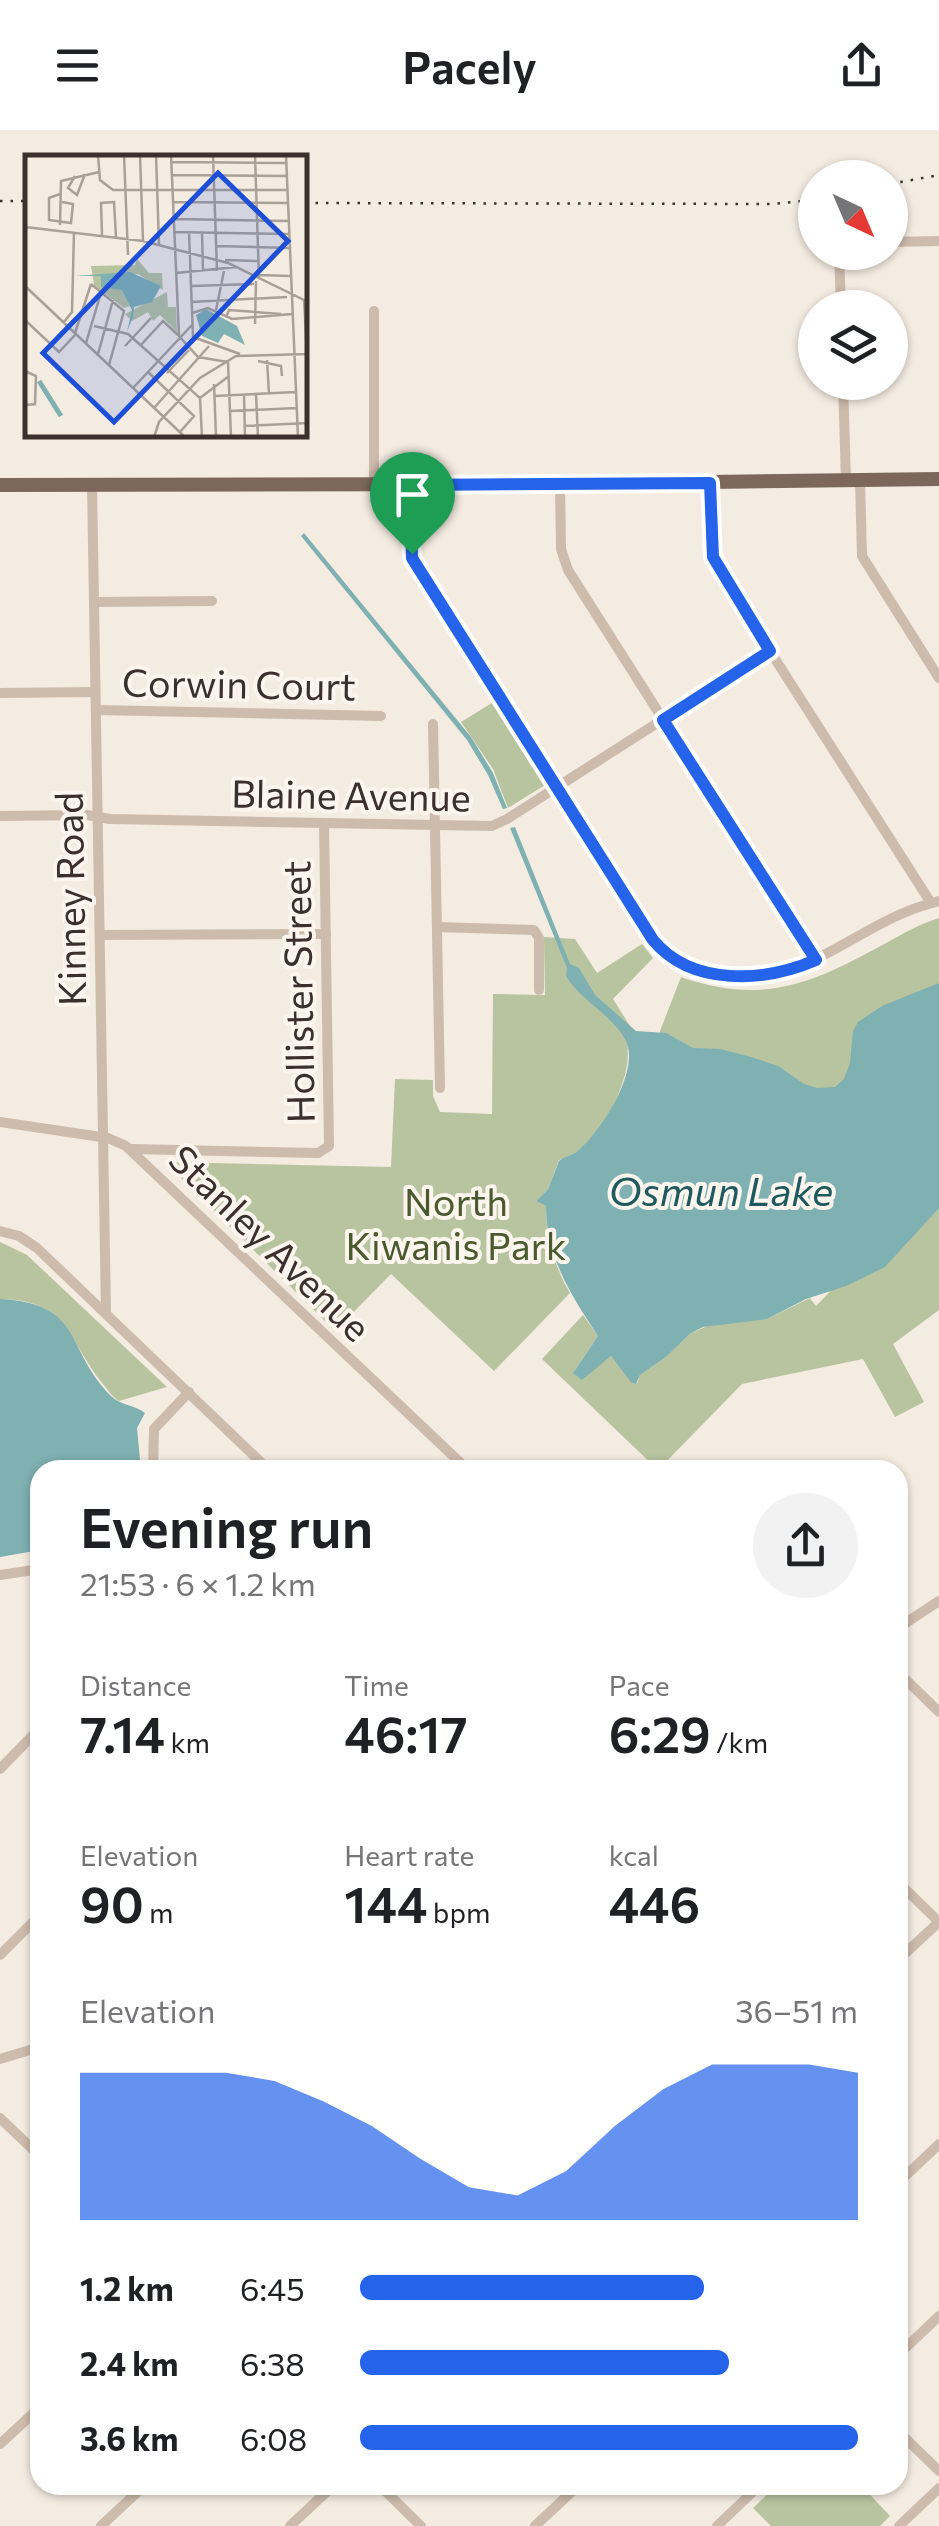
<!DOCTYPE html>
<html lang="en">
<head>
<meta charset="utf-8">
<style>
  :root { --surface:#fff; --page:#f2f2f2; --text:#202124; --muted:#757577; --accent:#2563eb }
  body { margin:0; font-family:Commissioner,sans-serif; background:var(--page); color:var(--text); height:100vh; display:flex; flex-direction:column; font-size:38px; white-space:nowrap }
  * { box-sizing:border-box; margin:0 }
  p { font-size:32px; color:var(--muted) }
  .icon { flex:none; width:55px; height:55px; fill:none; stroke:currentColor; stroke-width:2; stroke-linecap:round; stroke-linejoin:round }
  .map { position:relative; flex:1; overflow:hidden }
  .details { position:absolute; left:30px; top:1330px; width:878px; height:1035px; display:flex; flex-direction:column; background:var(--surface); border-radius:30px; box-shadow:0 2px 8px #0004 }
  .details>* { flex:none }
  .needle { width:65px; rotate:136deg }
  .tools { position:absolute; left:798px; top:30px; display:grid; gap:20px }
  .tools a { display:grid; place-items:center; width:110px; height:110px; border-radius:50%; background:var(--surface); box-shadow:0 2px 8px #0004; font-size:50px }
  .pin { position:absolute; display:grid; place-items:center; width:85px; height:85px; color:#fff; margin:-102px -42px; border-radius:50% 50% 50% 0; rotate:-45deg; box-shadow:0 0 10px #0007 }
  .pin .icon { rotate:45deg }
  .round { display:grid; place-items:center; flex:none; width:105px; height:105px; border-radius:52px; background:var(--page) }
  .headline { display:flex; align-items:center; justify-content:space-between; height:170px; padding:0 50px }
  h1 { font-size:55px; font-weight:600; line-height:75px }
  .figures { display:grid; grid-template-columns:repeat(3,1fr); gap:15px; height:170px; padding:10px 50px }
  .figures div { display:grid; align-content:center }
  .figures b { font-size:50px; font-weight:600 }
  .figures small { font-size:28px; font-weight:400 }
  .figures p { font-size:28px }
  .chart { height:280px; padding:20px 50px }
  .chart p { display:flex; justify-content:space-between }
  .chart svg { width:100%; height:180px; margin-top:10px; fill:var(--accent); opacity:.7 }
  ul { padding:0 50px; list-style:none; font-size:32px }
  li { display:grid; grid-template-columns:160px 120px 1fr; align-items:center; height:75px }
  li i { height:25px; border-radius:12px; background:var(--accent) }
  header { display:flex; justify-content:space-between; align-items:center; height:130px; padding:0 50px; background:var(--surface); font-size:45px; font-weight:600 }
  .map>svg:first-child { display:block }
  .green { fill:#b8c4a0 }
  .water { fill:#7fb0b2 }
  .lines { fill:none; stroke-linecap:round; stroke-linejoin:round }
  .minor { stroke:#cdbbac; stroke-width:10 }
  .major { stroke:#7d675c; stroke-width:14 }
  .rail { stroke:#3b302b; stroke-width:2.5; stroke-dasharray:2.5 8; stroke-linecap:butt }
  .route-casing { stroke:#fff; stroke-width:20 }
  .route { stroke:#2563eb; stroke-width:12 }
  .labels { text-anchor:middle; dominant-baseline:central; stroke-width:8; stroke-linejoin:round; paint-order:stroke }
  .street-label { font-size:38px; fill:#3b302b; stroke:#fbf5ee }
  .park-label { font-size:38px; fill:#4a5a2e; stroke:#fbf5ee }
  .water-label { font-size:40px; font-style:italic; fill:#1f5a5e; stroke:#fbf5ee }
  .inset-river { fill:none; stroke:#7fb0b2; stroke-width:5 }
  .inset-road { fill:none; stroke:#aaa098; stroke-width:2.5 }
  .view { fill:#1d4ed8; fill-opacity:0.15; stroke:#1d4ed8; stroke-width:5 }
  .inset-edge { fill:none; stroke:#3b302b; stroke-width:5 }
</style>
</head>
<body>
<header><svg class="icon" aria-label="menu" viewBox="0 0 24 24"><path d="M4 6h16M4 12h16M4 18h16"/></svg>Pacely<svg class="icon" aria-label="share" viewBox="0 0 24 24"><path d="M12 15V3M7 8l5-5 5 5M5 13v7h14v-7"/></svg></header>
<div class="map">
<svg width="939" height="2396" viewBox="0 0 939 2396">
  <rect width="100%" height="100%" fill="#f4ebe1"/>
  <g class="green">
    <path d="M492,573L545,655L508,678L493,639L461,592Z"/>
    <path d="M939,788V931L848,1020L650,927L681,847C758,874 807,856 875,819C896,808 916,795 939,788Z"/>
    <path d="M544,807L575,809L597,843L642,814L653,828L613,869L630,896C626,910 629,921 627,935C623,962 599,1012 573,1024C568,1027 563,1028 559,1030L548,1059L536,1071L546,1076C546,1106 554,1136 570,1163L494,1241L391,1144L335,1201L165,1032L391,1037L395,949L433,950V966L440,982L492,984L493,864L545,865Z"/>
    <path d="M939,1049V1180L893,1214L924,1272L895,1287L863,1229L742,1254L658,1340L542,1229L583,1185L598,1206L575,1240L595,1238L611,1226L637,1254L640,1245L666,1227L691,1203L710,1195L767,1189L810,1168L816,1176Z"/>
    <path d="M0,1112L27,1125L167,1257L119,1271C111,1266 109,1261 103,1254C67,1209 69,1170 0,1169Z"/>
    <path d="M777,2355H861L890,2386L880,2396H771L753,2378Z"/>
  </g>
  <g class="water">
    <path d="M304,403L471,607L493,643L507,678L503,679L488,645L467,610L301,406Z"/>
    <path d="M515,697L570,834L579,838L595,865L636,901L666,903L693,918L720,919L751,927L778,936L804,954L817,958L835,957L844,949L850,933L853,901L858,892L882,876L939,853V1078L885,1137L846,1156L806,1169L767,1189L703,1197L691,1203L666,1227L640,1245L636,1254L631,1252L611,1226L582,1250L573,1243L598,1206C571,1165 546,1127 546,1076L536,1071L548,1059L559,1031C565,1026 572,1026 579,1020C601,1001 642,939 625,909C610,883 581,871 566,846L567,838L510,698Z"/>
    <path d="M0,1169C84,1173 65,1220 111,1266C121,1276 136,1275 145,1283L137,1298L141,1340H40V1420L0,1427Z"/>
  </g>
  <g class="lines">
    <g class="minor">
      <path d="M890,112L939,111"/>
      <path d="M839,122L841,178"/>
      <path d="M843,252L846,351"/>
      <path d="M860,350L862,426L939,548"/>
      <path d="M710,353L711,416L717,438L931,773"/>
      <path d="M560,354L561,419L568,440L816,830"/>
      <path d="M92,355L106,1183"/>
      <path d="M374,355V181"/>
      <path d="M410,355L411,416L415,437L653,811C670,830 688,839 713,843C813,860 854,791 939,771"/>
      <path d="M94,472L212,471"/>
      <path d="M0,563L95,562"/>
      <path d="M96,580L381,586"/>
      <path d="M433,594L440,958"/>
      <path d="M0,686L87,685L110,689L492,696L507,689L770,521"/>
      <path d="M437,797L534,800L539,808V860"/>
      <path d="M100,805L326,804"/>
      <path d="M0,992L108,1008L126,1016L468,1340"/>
      <path d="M131,1019L318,1023L329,1016L324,693"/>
      <path d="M0,1101L19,1106L37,1118L269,1340"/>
      <path d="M153,1340L154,1299L189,1262"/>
      <path d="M0,1445L40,1439"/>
      <path d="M898,1498L939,1471"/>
      <path d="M898,1542L939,1582"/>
      <path d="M0,1639L40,1598"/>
      <path d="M898,1752L939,1792"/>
      <path d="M0,1825L40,1785"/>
      <path d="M898,1830L939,1792"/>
      <path d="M0,1929L40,1917"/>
      <path d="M0,1988L40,2026"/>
      <path d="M898,2053L939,2014"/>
      <path d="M898,2225L939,2186"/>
      <path d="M898,2301L939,2341"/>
      <path d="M0,2314L40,2277"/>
      <path d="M379,2355L421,2396"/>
      <path d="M101,2396L145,2355"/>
      <path d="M290,2396L334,2355"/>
      <path d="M535,2396L579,2355"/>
      <path d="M717,2396L760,2355"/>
      <path d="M899,2396L939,2358"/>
    </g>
    <path class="major" d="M0,355L560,354L939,349"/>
    <g class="rail">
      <path d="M890,54L939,45"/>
      <path d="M0,71H28"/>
      <path d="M305,73L773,74L815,70"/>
    </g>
  </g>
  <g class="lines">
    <g class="route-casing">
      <path id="route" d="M710,353L713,427L770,521L663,590L816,830C765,852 692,857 653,810L412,428L410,355Z"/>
    </g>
    <use href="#route" class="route"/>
  </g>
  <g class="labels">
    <g class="street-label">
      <text transform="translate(239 553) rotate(1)">Corwin Court</text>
      <text transform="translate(351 664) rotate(1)">Blaine Avenue</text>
      <text transform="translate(69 769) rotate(-91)">Kinney Road</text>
      <text transform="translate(297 862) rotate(-91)">Hollister Street</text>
      <text transform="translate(271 1112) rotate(44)">Stanley Avenue</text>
    </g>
    <g class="park-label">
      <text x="456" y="1070">North<tspan x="456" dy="44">Kiwanis Park</tspan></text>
    </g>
    <g class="water-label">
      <text x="721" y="1059">Osmun Lake</text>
    </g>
  </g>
  <g transform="translate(25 25)">
    <rect width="282" height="282" fill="#f4ebe1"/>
    <path d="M112,104L124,118H137L138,135L113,119L84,120L100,128L108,150L99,153L69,130L66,111L110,110ZM142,137L143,152H151L152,177L135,160L128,166L123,157L107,166L100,159Z" fill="#b8c4a0"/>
    <path d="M105,117L136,131L127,147L109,152L108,162L102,177L107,155L97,135L76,132V121H50ZM181,154L212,171L220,190L199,179L193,188L177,181L171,160Z" fill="#7fb0b2"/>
    <path class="inset-river" d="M14,226L36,261"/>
    <path class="inset-road" d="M73,0L75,25L88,35H262M99,0L103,100M115,0L118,86M131,0L134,89M146,0L154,181L173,202L203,207L206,282M188,0L192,116M230,0L234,124M261,0L273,282M147,7L262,8M147,20L262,21M50,21L43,33L52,40L60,19M35,39L24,43V65L46,68L48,49L37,47M148,47L263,48M149,64L263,66M35,70L36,26L74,17M0,72L118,86L203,108L279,145L282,199M149,77L264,79M164,77L168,182L215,199M177,77L178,115M77,80L76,48L89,47L91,82M191,91L264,93M200,105L233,106M151,118L211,112M234,120L265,121M66,129L99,156L84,210M0,131L160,282M166,131L229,129M166,147L262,142M191,155L199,116M167,158L183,153L207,164L267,159M201,162L204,155L256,159M0,165L34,197L51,179M39,167L47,157L49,77M230,169L231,126M69,171L103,179L175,243L177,282M50,178L66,129M61,188L75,141M100,191L126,163M115,191L138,166L153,180M73,199L88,145M242,205L244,239M233,206L256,211L257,221M0,216L11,221L10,249L0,250M123,217L169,261L155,277M142,218L164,195M189,229L191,282M108,233L167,170M231,239L233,282M219,240L220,282M190,241L271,237M175,243L204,221M129,253L184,191M205,256L272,253M219,271L283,268M129,282L134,267L175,223L211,201L283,199"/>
    <path class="view" d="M193,18L263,86L89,267L18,198Z"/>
    <rect width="282" height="282" class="inset-edge"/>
  </g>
</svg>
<div class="tools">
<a><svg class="needle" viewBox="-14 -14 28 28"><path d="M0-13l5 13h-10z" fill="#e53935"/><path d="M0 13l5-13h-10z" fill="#757577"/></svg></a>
<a><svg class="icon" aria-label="layers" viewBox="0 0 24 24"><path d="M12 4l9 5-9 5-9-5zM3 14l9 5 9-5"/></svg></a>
</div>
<div class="pin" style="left:412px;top:424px;background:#1e9e55"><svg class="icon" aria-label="arrive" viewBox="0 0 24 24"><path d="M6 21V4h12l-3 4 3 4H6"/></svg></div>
<section class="details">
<div class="headline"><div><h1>Evening run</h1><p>21:53 · 6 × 1.2 km</p></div><a class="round"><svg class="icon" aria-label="share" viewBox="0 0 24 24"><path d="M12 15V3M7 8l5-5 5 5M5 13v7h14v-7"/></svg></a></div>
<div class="figures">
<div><p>Distance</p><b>7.14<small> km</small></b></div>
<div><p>Time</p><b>46:17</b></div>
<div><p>Pace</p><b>6:29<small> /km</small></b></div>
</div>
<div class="figures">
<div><p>Elevation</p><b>90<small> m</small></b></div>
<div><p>Heart rate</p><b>144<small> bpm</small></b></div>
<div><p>kcal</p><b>446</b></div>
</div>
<div class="chart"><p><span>Elevation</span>36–51 m</p>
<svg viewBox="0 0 160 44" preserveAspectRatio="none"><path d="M0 44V8L10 8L20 8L30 8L40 10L50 15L60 21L70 29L80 36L90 38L100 32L110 21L120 12L130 6L140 6L150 6L160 8V44z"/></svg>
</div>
<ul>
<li><b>1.2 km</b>6:45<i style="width:69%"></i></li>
<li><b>2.4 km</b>6:38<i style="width:74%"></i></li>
<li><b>3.6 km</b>6:08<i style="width:100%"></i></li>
</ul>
</section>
</div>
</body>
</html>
